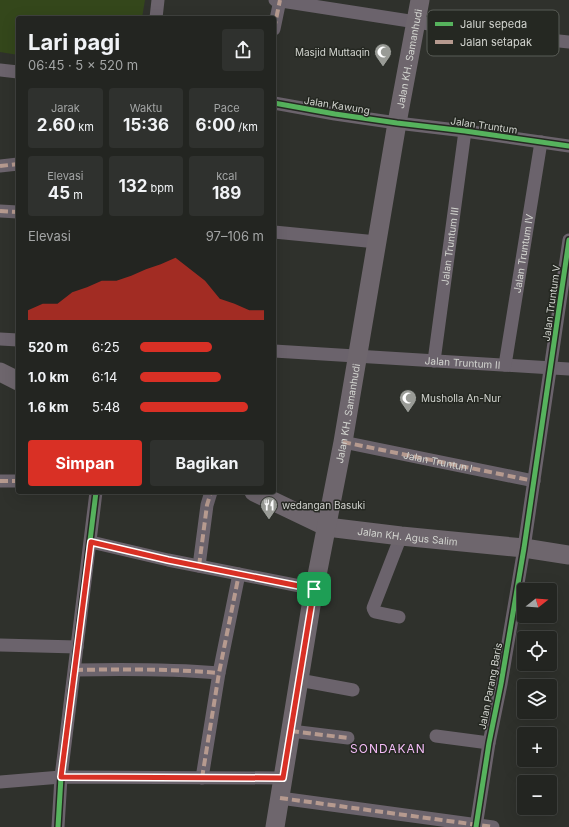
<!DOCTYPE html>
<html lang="id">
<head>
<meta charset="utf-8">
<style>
  :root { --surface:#232521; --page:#2f312e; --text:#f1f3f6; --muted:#a3a5a5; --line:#40423f; --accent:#d93025 }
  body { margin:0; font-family:Inter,sans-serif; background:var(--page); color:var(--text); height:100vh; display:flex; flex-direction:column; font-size:15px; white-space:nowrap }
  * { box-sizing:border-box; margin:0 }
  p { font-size:13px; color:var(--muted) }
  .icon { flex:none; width:22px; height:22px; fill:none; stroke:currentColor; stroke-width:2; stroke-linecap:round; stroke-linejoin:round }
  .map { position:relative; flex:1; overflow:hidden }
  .sheet { position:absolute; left:16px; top:16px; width:260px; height:478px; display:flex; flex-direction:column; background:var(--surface); border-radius:4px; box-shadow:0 4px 16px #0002,0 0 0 1px var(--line) }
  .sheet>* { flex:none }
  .needle { width:26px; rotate:73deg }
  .controls { position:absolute; left:517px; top:583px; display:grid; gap:8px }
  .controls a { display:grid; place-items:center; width:40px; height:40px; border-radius:4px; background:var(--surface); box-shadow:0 4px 16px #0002,0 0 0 1px var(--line); font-size:20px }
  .pin { position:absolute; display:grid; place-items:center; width:34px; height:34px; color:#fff; margin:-17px; border-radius:8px; box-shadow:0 2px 6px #0006 }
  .round { display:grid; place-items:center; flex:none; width:42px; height:42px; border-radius:4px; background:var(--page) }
  .overview { display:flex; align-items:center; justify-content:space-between; height:68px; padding:0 12px }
  h1 { font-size:22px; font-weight:700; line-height:30px }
  .stats { display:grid; grid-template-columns:repeat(3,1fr); gap:6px; height:68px; padding:4px 12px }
  .stats div { display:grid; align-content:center; border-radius:4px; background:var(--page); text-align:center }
  .stats b { font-size:17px; font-weight:700 }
  .stats small { font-size:11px; font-weight:400 }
  .stats p { font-size:11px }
  .chart { height:112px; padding:8px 12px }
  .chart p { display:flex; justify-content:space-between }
  .chart svg { width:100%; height:72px; margin-top:4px; fill:var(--accent); opacity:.7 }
  .action { display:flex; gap:8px; margin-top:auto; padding:8px 12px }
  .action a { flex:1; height:46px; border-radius:4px; background:var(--accent); color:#fff; font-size:16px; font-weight:700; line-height:46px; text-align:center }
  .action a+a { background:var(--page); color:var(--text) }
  ul { padding:0 12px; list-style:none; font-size:13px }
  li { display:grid; grid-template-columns:64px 48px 1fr; align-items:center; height:30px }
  li i { height:10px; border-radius:5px; background:var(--accent) }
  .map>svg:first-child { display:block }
  .green { fill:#34471b }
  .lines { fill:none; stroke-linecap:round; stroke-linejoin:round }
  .street { stroke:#6b636c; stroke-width:13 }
  .secondary { stroke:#6e666d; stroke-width:19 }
  .quiet { stroke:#b69a8f; stroke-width:4; stroke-dasharray:8 4; stroke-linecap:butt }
  .cycleway-casing { stroke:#252822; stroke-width:8 }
  .cycleway { stroke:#56b35d; stroke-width:5 }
  .route-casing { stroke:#fff; stroke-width:8 }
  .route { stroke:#d93025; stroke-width:5 }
  .labels { text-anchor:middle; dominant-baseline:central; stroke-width:3; stroke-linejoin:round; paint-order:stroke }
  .poi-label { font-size:10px; fill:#d2d4cf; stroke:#252822; text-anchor:start }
  .street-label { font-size:10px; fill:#d2d4cf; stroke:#252822 }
  .quarter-label { font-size:12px; letter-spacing:1px; fill:#f3bbf6; stroke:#252822 }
  .key { fill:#252822; stroke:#595c56; stroke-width:1 }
  .key-label { font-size:11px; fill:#d2d4cf }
</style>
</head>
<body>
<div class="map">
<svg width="569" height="827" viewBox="0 0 569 827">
  <rect width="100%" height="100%" fill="#2f312c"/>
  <path class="green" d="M0,0H145L142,18H18V55L0,52Z"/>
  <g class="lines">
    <g class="street">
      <path d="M275,0L416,22L504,35L569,42"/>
      <path d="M156,18L158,0"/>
      <path d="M274,29L280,0"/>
      <path d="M0,70L18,72"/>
      <path d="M274,103L335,114L397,123L465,131L569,146"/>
      <path d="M0,166L18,164"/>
      <path d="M0,211L18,212"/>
      <path d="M274,232L377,242"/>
      <path d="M0,339L18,340"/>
      <path id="s1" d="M274,351L569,369"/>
      <path id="s2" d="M434,361L465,131"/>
      <path id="s3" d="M505,365L541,142"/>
      <path id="s4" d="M343,442L534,481"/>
      <path d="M0,481H18"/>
      <path d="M91,542L168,560L315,589"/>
      <path d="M199,566L207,505L211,492"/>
      <path d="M399,617L375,612L373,608L401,536"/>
      <path d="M0,645L77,647"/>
      <path d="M75,670C123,669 171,669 219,673"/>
      <path d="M299,680L353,690"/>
      <path d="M291,731L348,738"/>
      <path d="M436,736L489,743"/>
      <path d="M202,778L219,673L239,574"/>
      <path d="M0,782L61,777L283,778"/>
      <path d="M280,798L493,827"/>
      <path d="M58,827L61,777L96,492"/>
      <path d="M476,827L489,743L501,684L524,548L569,240"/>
    </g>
    <g class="secondary">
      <path d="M0,372L18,381"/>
      <path id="s5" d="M254,492L327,527L401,536L524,548L569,555"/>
      <path id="s6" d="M275,827L311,606L343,442L397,123L420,0"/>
    </g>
    <g class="quiet">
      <path d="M274,29L280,0"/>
      <path d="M0,166L18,164"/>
      <path d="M0,211L18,212"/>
      <path d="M343,442L534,481"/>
      <path d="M0,481H18"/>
      <path d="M91,542L168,560L315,589"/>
      <path d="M199,566L207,505L211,492"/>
      <path d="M75,670C123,669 171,669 219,673"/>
      <path d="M291,731L348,738"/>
      <path d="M202,778L219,673L239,574"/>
      <path d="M280,798L493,827"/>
    </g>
    <g class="cycleway-casing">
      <g id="cycleway">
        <path d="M274,103L335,114L397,123L465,131L569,146"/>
        <path d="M58,827L61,777L96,492"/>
        <path d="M476,827L489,743L501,684L524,548L569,240"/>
      </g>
    </g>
    <use href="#cycleway" class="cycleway"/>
  </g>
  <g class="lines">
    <g class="route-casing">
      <path id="route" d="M91,542L168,560L314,589L283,778L61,777Z"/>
    </g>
    <use href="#route" class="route"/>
  </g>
  <defs>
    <g id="mosque-pin" transform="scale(0.9)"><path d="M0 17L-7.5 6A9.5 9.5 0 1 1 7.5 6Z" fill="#999b96" stroke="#252822"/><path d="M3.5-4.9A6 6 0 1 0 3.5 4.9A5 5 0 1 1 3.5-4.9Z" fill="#fff"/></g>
    <g id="restaurant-pin" transform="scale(0.9)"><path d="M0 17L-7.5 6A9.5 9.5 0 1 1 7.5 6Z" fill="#999b96" stroke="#252822"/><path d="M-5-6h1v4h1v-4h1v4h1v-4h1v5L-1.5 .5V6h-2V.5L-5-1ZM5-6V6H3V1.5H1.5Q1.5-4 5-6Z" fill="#fff"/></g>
  </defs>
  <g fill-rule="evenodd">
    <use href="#mosque-pin" x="383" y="52"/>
    <use href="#mosque-pin" x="408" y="398"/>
    <use href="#restaurant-pin" x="269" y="505"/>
  </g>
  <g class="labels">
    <g class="poi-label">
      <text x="370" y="52" text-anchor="end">Masjid Muttaqin</text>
      <text x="421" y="398">Musholla An-Nur</text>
      <text x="282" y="505">wedangan Basuki</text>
    </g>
    <g class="street-label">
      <text stroke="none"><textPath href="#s6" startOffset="780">Jalan KH. Samanhudi</textPath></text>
      <text transform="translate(337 105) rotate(9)">Jalan Kawung</text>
      <text transform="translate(484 125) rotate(8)">Jalan Truntum</text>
      <text stroke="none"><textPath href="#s2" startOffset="116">Jalan Truntum III</textPath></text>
      <text stroke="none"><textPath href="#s3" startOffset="113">Jalan Truntum IV</textPath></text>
      <text transform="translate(551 303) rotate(-82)">Jalan Truntum V</text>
      <text stroke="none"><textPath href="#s1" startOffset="189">Jalan Truntum II</textPath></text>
      <text stroke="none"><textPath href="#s6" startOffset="420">Jalan KH. Samanhudi</textPath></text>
      <text stroke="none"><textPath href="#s4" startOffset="97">Jalan Truntun I</textPath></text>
      <text stroke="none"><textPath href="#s5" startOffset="162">Jalan KH. Agus Salim</textPath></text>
      <text transform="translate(490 686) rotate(-79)">Jalan Parang Baris</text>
    </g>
    <g class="quarter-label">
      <text x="388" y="748">SONDAKAN</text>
    </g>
  </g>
  <rect x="427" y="10" width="132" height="46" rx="6" class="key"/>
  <rect x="435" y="22" width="18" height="4" fill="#56b35d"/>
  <rect x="435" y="40" width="18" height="4" fill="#b69a8f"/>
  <g class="key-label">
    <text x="460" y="28">Jalur sepeda</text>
    <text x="460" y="46">Jalan setapak</text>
  </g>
</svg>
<div class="controls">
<a><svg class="needle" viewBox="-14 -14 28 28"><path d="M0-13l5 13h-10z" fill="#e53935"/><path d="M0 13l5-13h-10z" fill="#a3a5a5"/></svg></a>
<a><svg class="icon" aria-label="locate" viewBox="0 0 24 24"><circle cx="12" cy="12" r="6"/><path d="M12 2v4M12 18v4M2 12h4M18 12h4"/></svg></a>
<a><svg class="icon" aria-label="layers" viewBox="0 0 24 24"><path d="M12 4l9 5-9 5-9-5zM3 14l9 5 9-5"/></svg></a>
<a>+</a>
<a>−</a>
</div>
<div class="pin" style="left:314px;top:589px;background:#1e9e55"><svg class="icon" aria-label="arrive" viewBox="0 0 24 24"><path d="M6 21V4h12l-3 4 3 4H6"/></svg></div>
<section class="sheet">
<div class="overview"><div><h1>Lari pagi</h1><p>06:45 · 5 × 520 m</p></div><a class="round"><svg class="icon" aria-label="share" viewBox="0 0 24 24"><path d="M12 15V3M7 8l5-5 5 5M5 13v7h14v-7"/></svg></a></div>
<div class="stats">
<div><p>Jarak</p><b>2.60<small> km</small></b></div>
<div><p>Waktu</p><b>15:36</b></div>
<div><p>Pace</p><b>6:00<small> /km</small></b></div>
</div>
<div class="stats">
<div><p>Elevasi</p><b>45<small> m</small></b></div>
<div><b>132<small> bpm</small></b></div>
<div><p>kcal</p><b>189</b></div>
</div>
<div class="chart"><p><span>Elevasi</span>97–106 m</p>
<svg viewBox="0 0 160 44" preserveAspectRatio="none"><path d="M0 44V38L10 34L20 34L30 27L40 24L50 20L60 20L70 17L80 13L90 10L100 6L110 13L120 20L130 31L140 34L150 38L160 38V44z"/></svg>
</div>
<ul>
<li><b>520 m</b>6:25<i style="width:58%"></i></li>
<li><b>1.0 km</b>6:14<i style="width:65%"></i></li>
<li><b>1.6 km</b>5:48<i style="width:87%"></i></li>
</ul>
<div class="action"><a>Simpan</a><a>Bagikan</a></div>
</section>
</div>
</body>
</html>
